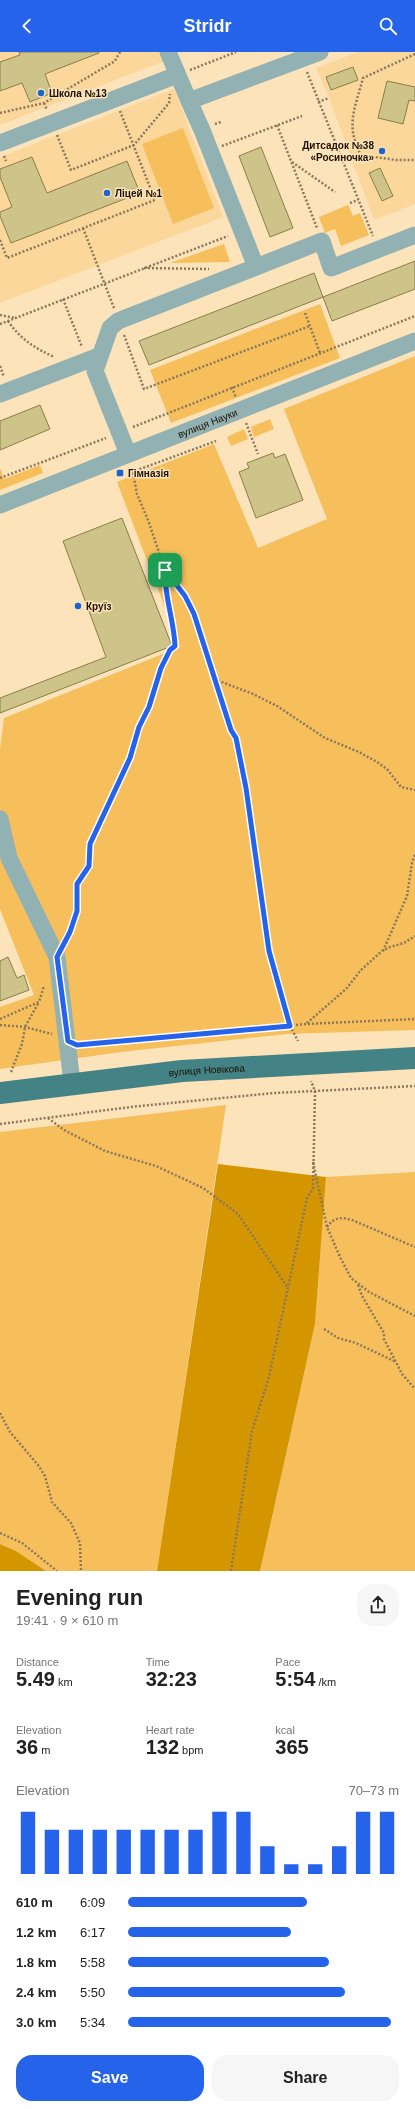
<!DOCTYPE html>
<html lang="en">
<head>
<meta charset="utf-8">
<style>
  :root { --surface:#fff; --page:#f6f6f6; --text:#222; --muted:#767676; --accent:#2563eb }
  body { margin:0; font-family:Arial,sans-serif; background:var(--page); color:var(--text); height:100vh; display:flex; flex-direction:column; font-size:15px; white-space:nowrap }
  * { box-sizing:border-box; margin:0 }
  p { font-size:13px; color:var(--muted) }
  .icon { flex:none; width:22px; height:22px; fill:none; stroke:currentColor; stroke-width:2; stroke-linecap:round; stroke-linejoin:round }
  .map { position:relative; height:1519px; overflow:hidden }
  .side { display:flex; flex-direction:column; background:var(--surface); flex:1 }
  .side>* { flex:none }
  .pin { position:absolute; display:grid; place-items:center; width:34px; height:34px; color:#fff; margin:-17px; border-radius:8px; box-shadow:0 2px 6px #0006 }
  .round { display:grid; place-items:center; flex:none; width:42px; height:42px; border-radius:16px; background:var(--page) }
  .overview { display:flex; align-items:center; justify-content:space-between; height:68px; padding:0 16px }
  h1 { font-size:22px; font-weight:700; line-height:30px }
  .stats { display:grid; grid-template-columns:repeat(3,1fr); gap:6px; height:68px; padding:4px 16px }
  .stats div { display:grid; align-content:center }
  .stats b { font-size:20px; font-weight:700 }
  .stats small { font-size:11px; font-weight:400 }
  .stats p { font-size:11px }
  .chart { height:112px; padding:8px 16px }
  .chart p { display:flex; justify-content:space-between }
  .chart svg { width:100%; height:72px; margin-top:4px; stroke:var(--accent); stroke-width:6 }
  .primary-button { display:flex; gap:8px; margin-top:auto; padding:8px 16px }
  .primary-button a { flex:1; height:46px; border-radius:16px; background:var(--accent); color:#fff; font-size:16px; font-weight:700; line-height:46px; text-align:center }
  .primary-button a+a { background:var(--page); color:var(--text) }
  ul { padding:0 16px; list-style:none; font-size:13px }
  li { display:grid; grid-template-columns:64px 48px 1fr; align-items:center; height:30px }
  li i { height:10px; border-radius:5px; background:var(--accent) }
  header { display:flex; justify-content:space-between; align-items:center; height:52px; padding:0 16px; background:var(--accent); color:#fff; font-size:18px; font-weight:700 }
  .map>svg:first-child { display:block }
  .built { fill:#fcd79c }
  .green { fill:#f7bf5c }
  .forest { fill:#d39600 }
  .building { fill:#cec48a; stroke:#897f48 }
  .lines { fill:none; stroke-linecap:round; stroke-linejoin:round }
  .path { stroke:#8a785c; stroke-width:2.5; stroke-dasharray:2 2; stroke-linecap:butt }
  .minor { stroke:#92b1b2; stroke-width:17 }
  .major { stroke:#448385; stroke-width:22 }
  .route-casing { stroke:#fff; stroke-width:8 }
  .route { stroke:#2563eb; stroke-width:5 }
  .poi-dot { fill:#1d63ce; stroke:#fde3ba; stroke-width:1.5 }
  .labels { text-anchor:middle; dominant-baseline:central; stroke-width:3; stroke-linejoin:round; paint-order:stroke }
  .poi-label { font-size:10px; font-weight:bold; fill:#1b1000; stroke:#fde3ba; text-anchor:start }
  .street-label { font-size:10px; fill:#1b1000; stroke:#fde3ba }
</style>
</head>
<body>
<header><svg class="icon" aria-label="back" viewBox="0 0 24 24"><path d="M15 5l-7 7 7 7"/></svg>Stridr<svg class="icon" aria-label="search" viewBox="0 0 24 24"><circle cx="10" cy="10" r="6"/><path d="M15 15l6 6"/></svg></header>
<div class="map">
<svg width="415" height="1519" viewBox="0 0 415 1519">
  <rect width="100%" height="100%" fill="#fde3ba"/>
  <g class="built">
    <path d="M0,0H161L164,9L0,73Z"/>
    <path d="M358,0H415V152L374,168L329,46L316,16Z"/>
    <path d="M174,37L223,165L0,251V105Z"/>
  </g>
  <g class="green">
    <path d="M183,76L214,156L173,172L142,92Z"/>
    <path d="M348,153L353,164L360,161L369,183L341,194L335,177L325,181L319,165Z"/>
    <path d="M224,192L230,210L170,211Z"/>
    <path d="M320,252L340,306L171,371L150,318Z"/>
    <path d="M415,304V978L287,982L121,1000L0,1017V955L34,943L0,857V697L4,666L180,595L117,430L214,392L258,496L327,467L284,357Z"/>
    <path d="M270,367L274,377L254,385L251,375Z"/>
    <path d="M244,377L248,387L231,394L227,385Z"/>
    <path d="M40,413L43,421L0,438V416L4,427Z"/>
    <path d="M226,1053L157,1519H46L16,1499L0,1492V1080Z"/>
    <path d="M415,1120V1519H260L315,1272L326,1125Z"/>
  </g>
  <g class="forest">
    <path d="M218,1112L326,1125L315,1272L260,1519H157Z"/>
    <path d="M0,1492L16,1499L46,1519H0Z"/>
  </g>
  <g class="building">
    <path d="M19,0H99V1L45,22L52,41L30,50L22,31L0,39V10L20,3Z"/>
    <path d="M353,15L358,28L331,38L326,25Z"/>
    <path d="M387,29L415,35V49L409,48L403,72L378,66Z"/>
    <path d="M261,95L293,176L270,185L239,104Z"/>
    <path d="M32,105L47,141L127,109L140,141L11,191L0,164V160L12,155L0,125V117Z"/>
    <path d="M380,116L393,144L382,149L369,121Z"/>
    <path d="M415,209V237L332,269L323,245Z"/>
    <path d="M314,221L323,245L149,313L139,289Z"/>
    <path d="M40,353L50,377L0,398V369Z"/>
    <path d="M273,401L275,406L285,402L303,448L256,466L239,420L249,416L247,411Z"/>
    <path d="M122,466L172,594L0,661V646L106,605L63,489Z"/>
    <path d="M8,905L17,926L24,923L29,938L0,949V909Z"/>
  </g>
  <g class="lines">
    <g class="path">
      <path d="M415,2L363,26C355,57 345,73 361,103L396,108H415"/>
      <path d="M190,18L236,0"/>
      <path d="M307,20L373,184"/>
      <path d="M318,50L329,46"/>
      <path d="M44,51L47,58"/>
      <path d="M0,61L44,51L115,9L120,0"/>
      <path d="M215,72L221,70"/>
      <path d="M277,73L317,176"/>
      <path d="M57,83L71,118L134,93L169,51L170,42"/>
      <path d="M222,94L302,64"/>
      <path d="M4,104L6,109"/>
      <path d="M334,108L341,105"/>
      <path d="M292,110L335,140"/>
      <path d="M350,151L358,148"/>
      <path d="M83,176L114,256"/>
      <path d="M0,188L7,206L155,148L120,59"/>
      <path d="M144,216L209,217"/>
      <path d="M63,247L82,295"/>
      <path d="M305,261L320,301"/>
      <path d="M0,263L15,266"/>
      <path d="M8,269C20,287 35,296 54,305"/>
      <path d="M0,272L228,184"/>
      <path d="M124,283L144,337L310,274"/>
      <path d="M0,314L4,325"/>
      <path d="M232,335L236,346"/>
      <path d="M246,371L258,402"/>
      <path d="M133,375L415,264"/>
      <path d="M132,420L216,389"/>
      <path d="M133,421L137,442L148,468L165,518L185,545L195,562L231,678L236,686L246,736L269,899L290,974L298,989"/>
      <path d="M0,426L106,386"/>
      <path d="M214,627L253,642L277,654L325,686L359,700L377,710L387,717L401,735L415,738"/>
      <path d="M66,888L77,859V832L80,825L89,814L90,792L130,706L139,675L149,655L161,616L170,598L175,594C174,568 164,544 165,518"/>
      <path d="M383,899L407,844L412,811L415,802"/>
      <path d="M0,967L39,950L44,934"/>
      <path d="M307,971L346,937L361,918L382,899L390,895L404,891L415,884"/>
      <path d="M0,973L25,975L52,982"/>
      <path d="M81,993L306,972L415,967"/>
      <path d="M11,1020L22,992L25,975L39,950"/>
      <path d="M48,1066L64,1078L105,1099L156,1114L203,1136L238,1162L288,1236"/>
      <path d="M0,1072L130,1055L274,1041L415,1034"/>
      <path d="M313,1110L327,1175L340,1205L351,1226L369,1240L415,1264"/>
      <path d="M327,1175C334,1165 341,1165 352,1168L415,1195"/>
      <path d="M358,1233L362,1244L384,1281V1287L402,1322L415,1337"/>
      <path d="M324,1277L338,1286L356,1291L396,1310"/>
      <path d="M0,1361L10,1380L38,1413L45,1424L52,1450L71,1471L80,1491L81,1519"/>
      <path d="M0,1481L22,1491L57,1519"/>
      <path d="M231,1519L252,1379L269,1325L307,1146L313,1137L315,1039L311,1029"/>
    </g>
    <g class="minor">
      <path d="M168,0L189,49L320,0"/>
      <path d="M0,91L177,23"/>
      <path d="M256,215L322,189L331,216L415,183"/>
      <path d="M0,342L99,304"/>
      <path d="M128,402L95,319L110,276L118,269L256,215L202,78L189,49"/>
      <path id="s1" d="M0,453L415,289"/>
      <path d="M0,767L9,806L57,905L72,1031"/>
    </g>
    <path class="major" id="s2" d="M0,1041L182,1019L415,1006"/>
  </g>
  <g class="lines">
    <g class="route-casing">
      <path id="route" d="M165,518L185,544L194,562L231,678L236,686L246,736L269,899L290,974L77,993L68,989L57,905L70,880L77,859V832L89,814L90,792L130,706L139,675L149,655L161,616L170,598L175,594C174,568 164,544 165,518Z"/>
    </g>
    <use href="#route" class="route"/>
  </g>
  <g class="poi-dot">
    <circle cx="41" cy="41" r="4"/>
    <circle cx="382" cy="99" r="4"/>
    <circle cx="107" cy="141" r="4"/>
    <rect x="116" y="417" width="8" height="8" rx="2"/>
    <circle cx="78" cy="554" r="4"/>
  </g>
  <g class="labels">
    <g class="poi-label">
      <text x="49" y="41">Школа №13</text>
      <text x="374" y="93" text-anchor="end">Дитсадок №38<tspan x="374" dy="12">«Росиночка»</tspan></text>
      <text x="115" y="141">Ліцей №1</text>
      <text x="128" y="421">Гімназія</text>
      <text x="86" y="554">Круїз</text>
    </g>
    <g class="street-label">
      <text stroke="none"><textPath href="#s1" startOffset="223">вулиця Науки</textPath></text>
      <text stroke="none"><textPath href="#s2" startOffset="208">вулиця Новікова</textPath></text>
    </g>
  </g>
</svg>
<div class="pin" style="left:165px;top:518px;background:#1e9e55"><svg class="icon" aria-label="arrive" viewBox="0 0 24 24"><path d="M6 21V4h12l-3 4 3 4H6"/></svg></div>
</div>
<section class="side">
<div class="overview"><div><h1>Evening run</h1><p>19:41 · 9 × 610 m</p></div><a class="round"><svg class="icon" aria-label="share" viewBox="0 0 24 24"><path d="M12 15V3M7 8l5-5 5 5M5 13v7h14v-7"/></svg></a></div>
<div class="stats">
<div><p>Distance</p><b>5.49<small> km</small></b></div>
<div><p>Time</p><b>32:23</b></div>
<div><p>Pace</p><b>5:54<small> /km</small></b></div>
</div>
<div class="stats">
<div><p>Elevation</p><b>36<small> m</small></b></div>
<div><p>Heart rate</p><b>132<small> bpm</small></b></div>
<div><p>kcal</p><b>365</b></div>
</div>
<div class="chart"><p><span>Elevation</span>70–73 m</p>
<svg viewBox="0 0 160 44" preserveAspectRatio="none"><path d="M5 44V6M15 44V17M25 44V17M35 44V17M45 44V17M55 44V17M65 44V17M75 44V17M85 44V6M95 44V6M105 44V27M115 44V38M125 44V38M135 44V27M145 44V6M155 44V6"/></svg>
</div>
<ul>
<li><b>610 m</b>6:09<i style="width:66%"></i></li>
<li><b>1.2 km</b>6:17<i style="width:60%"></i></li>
<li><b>1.8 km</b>5:58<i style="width:74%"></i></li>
<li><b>2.4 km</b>5:50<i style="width:80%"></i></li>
<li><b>3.0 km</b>5:34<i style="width:97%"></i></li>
</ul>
<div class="primary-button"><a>Save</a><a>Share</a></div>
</section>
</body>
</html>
